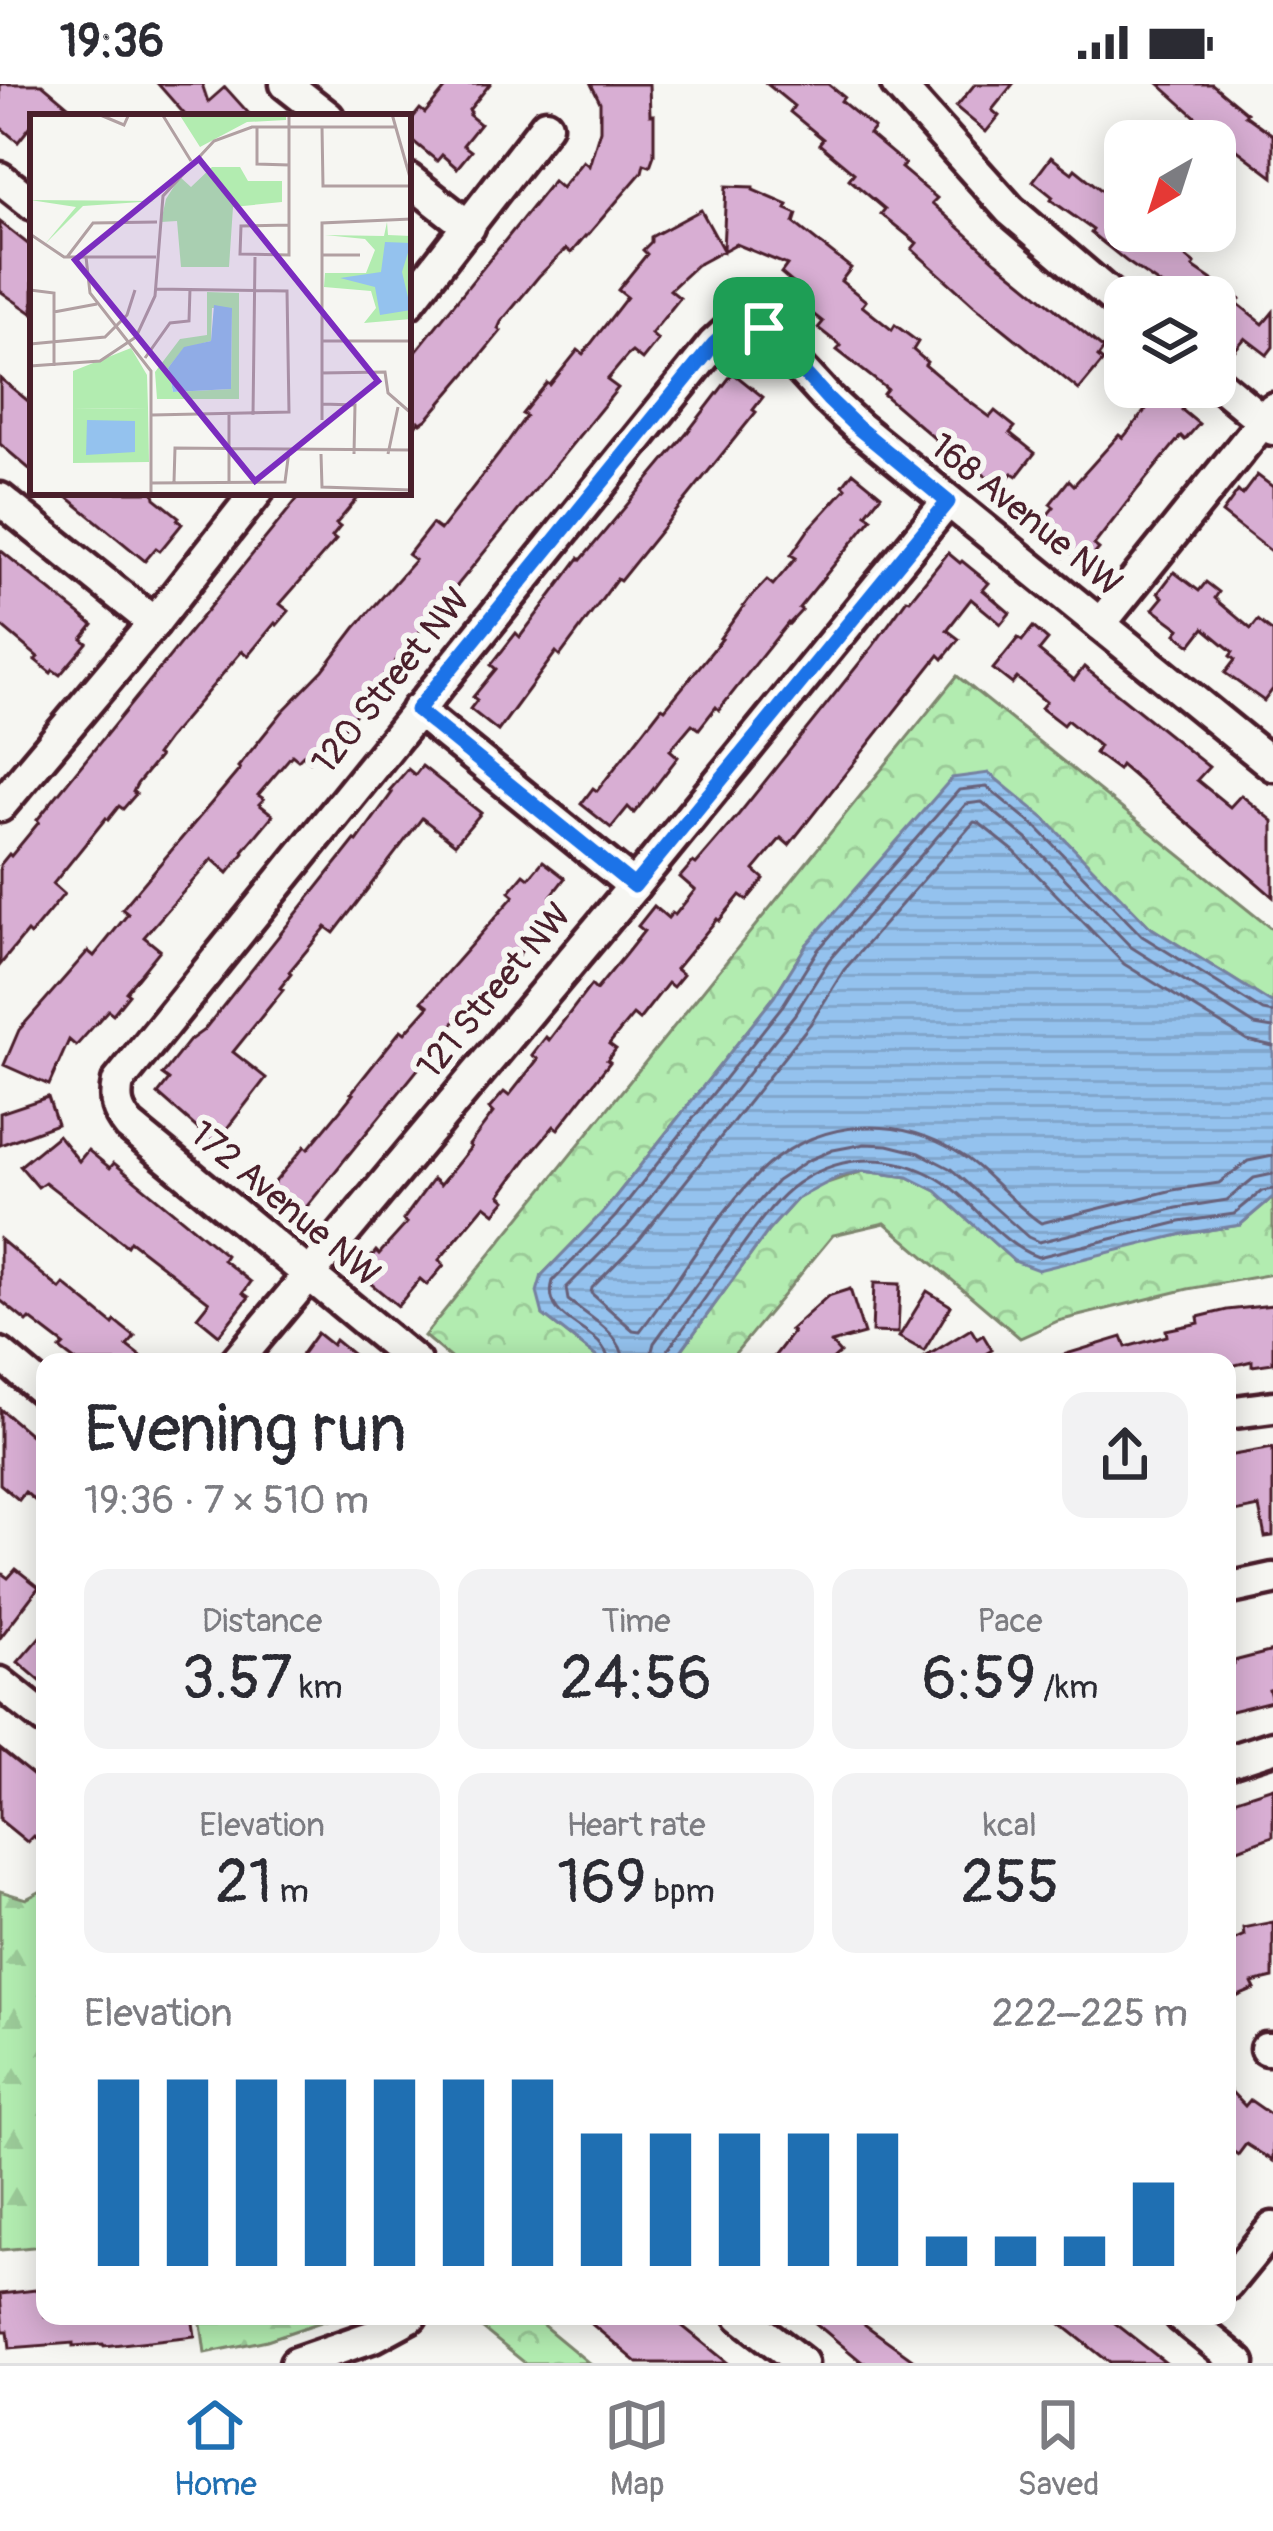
<!DOCTYPE html>
<html lang="en">
<head>
<meta charset="utf-8">
<style>
  :root { --surface:#fff; --page:#f2f2f3; --text:#2b2b33; --muted:#7c7c81; --line:#e1e1e2; --accent:#1f6fb2 }
  body { margin:0; font-family:Pangolin,sans-serif; background:var(--page); color:var(--text); height:100vh; display:flex; flex-direction:column; font-size:45px; white-space:nowrap }
  * { box-sizing:border-box; margin:0 }
  p { font-size:39px; color:var(--muted) }
  .icon { flex:none; width:66px; height:66px; fill:none; stroke:currentColor; stroke-width:2; stroke-linecap:round; stroke-linejoin:round }
  .map { position:relative; flex:1; overflow:hidden }
  .drawer { position:absolute; left:36px; top:1269px; width:1200px; height:972px; display:flex; flex-direction:column; background:var(--surface); border-radius:24px; box-shadow:0 6px 30px #0003 }
  .drawer>* { flex:none }
  .needle { width:78px; rotate:219deg }
  .fabs { position:absolute; left:1104px; top:36px; display:grid; gap:24px }
  .fabs a { display:grid; place-items:center; width:132px; height:132px; border-radius:24px; background:var(--surface); box-shadow:0 6px 30px #0003; font-size:60px }
  .pin { position:absolute; display:grid; place-items:center; width:102px; height:102px; color:#fff; margin:-51px; border-radius:24px; box-shadow:0 6px 18px #0006 }
  .round { display:grid; place-items:center; flex:none; width:126px; height:126px; border-radius:24px; background:var(--page) }
  .overview { display:flex; align-items:center; justify-content:space-between; height:204px; padding:0 48px }
  h1 { font-size:66px; font-weight:600; line-height:90px }
  .stats { display:grid; grid-template-columns:repeat(3,1fr); gap:18px; height:204px; padding:12px 48px }
  .stats div { display:grid; align-content:center; border-radius:24px; background:var(--page); text-align:center }
  .stats b { font-size:60px; font-weight:600 }
  .stats small { font-size:33px; font-weight:400 }
  .stats p { font-size:33px }
  .chart { height:336px; padding:24px 48px }
  .chart p { display:flex; justify-content:space-between }
  .chart svg { width:100%; height:216px; margin-top:12px; stroke:var(--accent); stroke-width:6 }
  .status { display:flex; justify-content:space-between; align-items:center; height:84px; padding:0 60px; background:var(--surface); direction:ltr }
  .status svg { height:33px; fill:currentColor }
  .menu { display:flex; justify-content:space-around; align-items:center; height:168px; border-top:3px solid var(--line); background:var(--surface); font-size:33px; color:var(--muted) }
  .menu a { display:grid; justify-items:center; gap:6px }
  .menu .selected { color:var(--accent) }
  .map>svg:first-child { display:block }
  .forest { fill:url(#forest-firs); stroke:#7e866e; stroke-width:3 }
  .park { fill:url(#park-crowns); stroke:#7e866e; stroke-width:3 }
  .water { fill:url(#water-rules); stroke:#7681a0; stroke-width:3 }
  .lines { fill:none; stroke-linecap:round; stroke-linejoin:round }
  .shore { stroke:#686079; stroke-width:3 }
  .building { fill:#d8aed3; stroke:#4a1f2b; stroke-width:3 }
  .minor-casing { stroke:#4a1f2b; stroke-width:39 }
  .minor { stroke:#f6f6f2; stroke-width:30 }
  .route-casing { stroke:#fff; stroke-width:24 }
  .route { stroke:#1a73e8; stroke-width:15 }
  .labels { text-anchor:middle; dominant-baseline:central; stroke-width:12; stroke-linejoin:round; paint-order:stroke }
  .street-label { font-size:36px; fill:#4a1f2b; stroke:#f6f6f2 }
  .inset-road { fill:none; stroke:#b1a0a2; stroke-width:3 }
  .view { fill:#7b2cbf; fill-opacity:0.15; stroke:#7b2cbf; stroke-width:6 }
  .inset-edge { fill:none; stroke:#4a1f2b; stroke-width:6 }
</style>
</head>
<body>
<div class="status"><b>19:36</b><svg viewBox="0 0 49 12"><path d="M0 12V9h3v3zM5 12V6h3v6zM10 12V3h3v9zM15 12V0h3v12zM26 1h20v11H26zM47 4h2v5h-2z"/></svg></div>
<div class="map">
<svg width="1273" height="2279" viewBox="0 0 1273 2279">
  <defs>
    <pattern id="forest-firs" width="22" height="20" patternUnits="userSpaceOnUse" patternTransform="scale(3)"><rect width="22" height="20" fill="#b2ecb0"/><path d="M5 1l3.5 6h-7zM16 11l3.5 6h-7z" fill="#9bca98"/></pattern>
    <pattern id="park-crowns" width="20" height="18" patternUnits="userSpaceOnUse" patternTransform="scale(3)"><rect width="20" height="18" fill="#b2ecb0"/><path d="M2 6a3 3 0 1 1 6 0M12 15a3 3 0 1 1 6 0" fill="none" stroke="#9bca98"/></pattern>
    <pattern id="water-rules" width="6" height="5" patternUnits="userSpaceOnUse" patternTransform="scale(3)"><rect width="6" height="5" fill="#94c2ee"/><path d="M0 2.5h6" fill="none" stroke="#81a6cc"/></pattern>
  </defs>
  <rect width="100%" height="100%" fill="#f6f6f2"/>
  <filter id="ink" filterUnits="userSpaceOnUse"><feTurbulence type="fractalNoise" baseFrequency=".00833" numOctaves="2"/><feDisplacementMap in="SourceGraphic" scale="24" xChannelSelector="R" yChannelSelector="G"/><feConvolveMatrix kernelMatrix="1 2 1 2 8 2 1 2 1" color-interpolation-filters="sRGB"/></filter>
  <g filter="url(#ink)">
    <g class="forest">
      <path d="M45,1805V2162L0,2166V1807L26,1815Z"/>
      <path d="M200,2232H339L267,2256L205,2269Z"/>
    </g>
    <g class="park">
      <path d="M957,592L1273,846V920L1150,843L1045,735L807,860L774,913L605,1126L542,1191L543,1231L603,1278H455L424,1252Z"/>
      <path d="M863,1087L908,1093L936,1107L1014,1177L1125,1163L1183,1150L1240,1141L1273,1113V1190L1188,1205L1058,1237L1020,1254L885,1139L833,1151L728,1278H673L768,1147L797,1115L821,1101Z"/>
      <path d="M507,2232H532L589,2279H525L483,2245Z"/>
    </g>
    <path class="water" d="M989,689L1045,735L1150,843L1273,920V1113L1240,1141L1183,1150L1038,1186L1014,1177L936,1107L908,1093L863,1087L840,1092L797,1115L768,1147L673,1278H603L543,1231L537,1208L542,1191L605,1126L774,913L807,860L952,694Z"/>
    <g class="lines">
      <g class="shore">
        <path d="M1273,962L1247,956L1124,880L1015,768L979,739L974,738L844,886L811,939L709,1068L639,1156L592,1204L591,1209L633,1246L640,1247C680,1197 721,1120 769,1080C824,1035 897,1031 957,1068C986,1085 1011,1119 1041,1139L1173,1106L1219,1099L1248,1077L1273,1072"/>
        <path d="M609,1278C604,1242 540,1240 553,1197L615,1133L783,921L817,867L959,706L987,703L1037,744L1142,852L1263,927L1273,929"/>
        <path d="M624,1278C622,1249 589,1233 568,1216L566,1204L627,1143L795,930L829,876L966,720L982,718L1027,755L1131,863L1255,941L1273,944"/>
        <path d="M649,1278L654,1259L746,1132L777,1097L807,1077L833,1066L865,1060L888,1061L920,1069L951,1085L1028,1153L1039,1158L1177,1124L1227,1116L1254,1094L1273,1090"/>
        <path d="M665,1278L667,1267C687,1239 707,1212 726,1184C746,1158 765,1126 790,1105C834,1070 890,1067 937,1094C974,1116 997,1159 1038,1173L1180,1138L1234,1130L1262,1107L1273,1105"/>
      </g>
    </g>
    <g class="building">
      <path d="M0,0H42L81,33H33V39L18,58L0,43Z"/>
      <path d="M158,0H202L208,18L225,3L252,33H187Z"/>
      <path d="M449,0H490L469,26L471,28L469,31L480,40L463,61L471,67L457,84L442,71L437,77L408,53V40L420,25L425,29Z"/>
      <path d="M591,0H649L650,31H654V71L650,82L644,80L642,88L586,153L585,152L571,169L566,165L539,192L501,238L498,245L501,247L474,280L427,335L421,339L419,337L408,351V277L553,97L561,104L583,77L589,82L600,46V18Z"/>
      <path d="M767,0H828L844,13L841,17L874,44L869,50L905,80L901,84L937,114L932,119L996,177L1104,265L1098,273L1103,277L1079,306L975,222L912,165L917,159L881,130L885,125L849,95L854,89L819,60L823,55L790,28L794,22Z"/>
      <path d="M975,0H1013L992,26L999,32L986,48L956,23Z"/>
      <path d="M1159,0H1212L1247,29L1245,31L1273,51V93L1208,44Z"/>
      <path d="M1051,73L1072,89L1075,85L1110,113L1108,116L1125,128V147H1152L1195,180L1193,183L1240,215L1237,219L1263,240L1273,228V263L1267,271L1245,254L1235,266L1215,249V213H1178L1126,177L1091,149L1093,146L1051,116L1053,113L1033,97Z"/>
      <path d="M726,102L753,103V106L788,121L786,125L797,130L794,139L851,184L841,197L866,217L862,222L892,246L895,241L918,258L913,266L927,278L925,281L963,313L990,333L995,327L1015,343L1010,349L1035,369L1017,392L1012,389L1000,403L949,364L948,366L883,310L887,305L837,266L841,262L818,244L823,238L794,215L801,206L781,189L787,181L736,160L697,181L670,206L680,214L651,250L658,256L642,276L632,268L627,272L607,296L618,304L386,589L359,626L342,647L338,643L310,677L303,671L298,676L292,671L258,711L264,715L259,720L273,731L243,767L244,769L228,789L212,775L144,853L160,866L126,908L129,910L113,930L108,926L76,962L69,956L49,1001L4,981L19,946L88,867L94,872L128,830L122,825L240,685L238,683L283,627L323,586L355,544L415,476L408,471L432,440L440,446L499,370L526,332L522,330L547,299L550,301L578,266L583,270L627,213L618,206L647,170L643,166L651,158V153L701,126L723,166Z"/>
      <path d="M0,138L33,164V230L0,207Z"/>
      <path d="M733,289L763,313L753,326L756,328L620,497L617,495L560,572L556,568L498,647L470,625L477,616L473,613L496,585L491,581L516,549L520,553L579,474L581,476L687,349Z"/>
      <path d="M0,294L33,321V388L0,360Z"/>
      <path d="M1156,303H1162L1185,321L1182,326L1199,340L1185,356L1181,352L1136,407L1094,461L1099,465L1086,480L1069,467L1064,473L1040,453L1045,446L1039,441L1054,423L1050,420L1069,396L1074,401L1119,351L1123,354L1147,324L1142,320Z"/>
      <path d="M853,388L881,411L866,430L872,434L799,524L802,526L789,540L788,539L719,626L716,623L699,645L692,640L670,666L678,673L651,708L634,729L628,723L611,744L581,720L593,704L597,707L659,627L662,623L665,625L722,555L720,554L749,515L767,496L773,501L796,474L791,471L809,445L846,404L843,401Z"/>
      <path d="M1257,391L1273,403V469L1222,429L1238,407L1242,411Z"/>
      <path d="M61,408H154L155,414L179,433L177,436L182,440L160,467L156,464L145,477Z"/>
      <path d="M303,408H363L336,440L340,443L332,453L336,456L280,520L289,527L277,541L275,539L248,572L242,567L167,656L156,671L159,673L137,700L133,708L136,710L123,725L119,722L108,736L106,734L53,800L64,810L30,851L27,848L0,881V781L9,770L11,772L39,738L37,736Z"/>
      <path d="M0,466L93,541L82,555L87,559L60,591L53,586L51,589L35,576L38,573L0,541Z"/>
      <path d="M948,469L960,479L962,477L989,499L983,506L1010,529L1001,540L971,515L947,546L959,555L943,575L939,571L789,761L781,754L754,786L764,795L747,816L740,811L719,837L717,835L676,885L683,891L673,903L668,899L639,936L633,931L609,960L616,965L607,976L610,978L558,1045L554,1042L527,1074L500,1111L506,1116L495,1129L485,1121L439,1176L444,1181L427,1201L420,1195L398,1222L370,1199L375,1193L363,1183L376,1167L379,1170L407,1139L403,1136L433,1095L440,1101L471,1063L469,1061L493,1029L489,1025L504,1008L509,1012L538,975L532,971L546,953L549,956L591,901L596,906L625,871L644,847L638,842L654,822L668,834L672,829L675,831L695,806L680,793L693,778L696,780L739,730L873,562L907,515L910,516Z"/>
      <path d="M1174,488L1199,507L1206,498L1219,508L1215,514L1221,520L1251,545L1258,536L1273,548V605L1264,617L1225,589L1235,576L1230,572L1233,568L1204,544L1191,561L1176,550L1180,545L1153,525L1163,513L1158,509Z"/>
      <path d="M1033,543L1048,556L1039,567L1068,591L1074,596L1084,583L1209,683L1197,696L1230,723L1241,711L1273,737V813L1121,681L1118,686L1095,669L1099,662L1067,636L1063,641L1041,624L1046,618L1017,594L1012,600L993,585L1018,554L1022,557Z"/>
      <path d="M422,682L481,729L455,760L422,734L334,849L326,843L289,888L291,890L280,904L283,906L233,968L266,994L215,1060L158,1010L169,996L162,991L190,956L204,946L355,756L357,757L392,709L389,707L408,685L415,691Z"/>
      <path d="M543,777L565,794L551,812L555,815L518,861L523,865L477,926L469,919L448,947L453,952L440,968L435,964L295,1137L264,1111L305,1062L308,1065L341,1025L353,1010L351,1009L401,946L405,949L429,922L422,917L514,812L509,808L524,790L529,794Z"/>
      <path d="M48,1013L57,1040L0,1061V1029Z"/>
      <path d="M58,1051L79,1077L88,1066L110,1084L114,1079L226,1171L223,1176L251,1198L243,1209L249,1213L219,1251L197,1233L209,1218L130,1157L127,1162L45,1098L38,1103L20,1082Z"/>
      <path d="M0,1155L60,1205L64,1200L113,1240L115,1237L135,1253L127,1262L148,1278H77L60,1265L64,1261L30,1235L27,1238L0,1216Z"/>
      <path d="M874,1199L900,1200L898,1249L872,1248Z"/>
      <path d="M850,1205L864,1250L831,1259L840,1269L830,1278H770L793,1248L790,1246L828,1212Z"/>
      <path d="M927,1207L951,1222L924,1267L899,1253Z"/>
      <path d="M1273,1221V1279L1252,1282V1277L1227,1283V1278H1054L1053,1274L1122,1253L1126,1263L1167,1252L1166,1246L1199,1239L1198,1233L1227,1226Z"/>
      <path d="M971,1245L977,1255L983,1251L992,1266L972,1278H917Z"/>
      <path d="M317,1249L332,1261L335,1256L362,1278H296Z"/>
      <path d="M0,1325L45,1363V1425L25,1408L19,1416L0,1400Z"/>
      <path d="M1273,1364V1452L1265,1453L1259,1423L1235,1428L1233,1419L1227,1421V1372Z"/>
      <path d="M16,1485L39,1503L0,1554V1488L8,1494Z"/>
      <path d="M45,1547V1601L18,1578Z"/>
      <path d="M1273,1567V1605L1269,1606L1272,1617L1227,1628V1582L1234,1580V1577Z"/>
      <path d="M0,1665L45,1701V1763L33,1752L27,1758L0,1736Z"/>
      <path d="M1273,1703V1752L1227,1769V1718Z"/>
      <path d="M1273,1838V1894L1252,1899L1255,1905L1236,1913L1227,1893V1859L1244,1851L1243,1844Z"/>
      <path d="M1227,2003L1245,2022L1250,2016L1273,2032V2077L1246,2060L1238,2071L1227,2063Z"/>
      <path d="M45,2205V2232H192L195,2252L104,2262L103,2260L73,2262V2259L10,2264L8,2247H3L0,2210Z"/>
      <path d="M582,2232H670L728,2279H638Z"/>
      <path d="M807,2232H853L918,2279H863Z"/>
      <path d="M1051,2232H1106L1166,2279H1110Z"/>
    </g>
    <g class="lines">
      <g class="minor-casing">
        <g id="minor">
          <path d="M286,0L328,33"/>
          <path d="M897,0L1010,126L1125,224"/>
          <path d="M0,94L33,120"/>
          <path d="M408,95L469,143"/>
          <path d="M408,219L546,41"/>
          <path d="M1215,297L1273,345"/>
          <path d="M0,415L154,539"/>
          <path d="M1100,540L1273,325"/>
          <path d="M417,626L634,802"/>
          <path d="M0,722L154,539L257,408"/>
          <path d="M0,1270L45,1308"/>
          <path d="M236,1278L634,802L948,417"/>
          <path d="M415,1278L129,1042C117,1027 114,1017 118,998L714,260L740,236L755,237L763,244L828,315L858,343L1273,681"/>
          <path d="M1227,1329L1273,1323"/>
          <path d="M1227,1505L1273,1495"/>
          <path d="M0,1599L45,1635"/>
          <path d="M1227,1678L1273,1663"/>
          <path d="M1266,1965H1273"/>
          <path d="M1227,2200L1273,2144"/>
          <path d="M741,2232L802,2279"/>
          <path d="M1181,2232L1239,2279"/>
          <path d="M296,2279L374,2252L411,2232"/>
        </g>
      </g>
      <use href="#minor" class="minor"/>
    </g>
  </g>
  <g class="lines" filter="url(#ink)">
    <g class="route-casing">
      <path id="route" d="M740,236L755,237L764,244L828,315L857,343L948,418L634,802L417,626L714,260Z"/>
    </g>
    <use href="#route" class="route"/>
  </g>
  <g class="labels">
    <g class="street-label">
      <text transform="translate(1026 431) rotate(39)">168 Avenue NW</text>
      <text transform="translate(391 597) rotate(-51)">120 Street NW</text>
      <text transform="translate(494 907) rotate(-50)">121 Street NW</text>
      <text transform="translate(285 1120) rotate(40)">172 Avenue NW</text>
    </g>
  </g>
  <g transform="translate(30 30)">
    <rect width="381" height="381" fill="#f6f6f2"/>
    <path d="M101,234L117,261L118,294L43,295V257Z" fill="#b2ecb0"/>
    <path d="M182,53H210L218,67H252V88L203,93L199,153H151L147,107L131,108L136,85L150,63L161,73Z" fill="#b2ecb0"/>
    <path d="M149,0H256V6L217,8L170,33ZM0,86L125,87L53,92L15,130L46,93ZM357,108L358,121L381,122V205L334,209L346,194L341,177L294,173L295,159H336L345,136L335,125L295,121L354,122ZM177,178L209,179V285H127L125,258L150,225L177,221ZM182,194H202L201,275L143,278L138,254L154,234L181,227ZM118,294L119,348L43,349V295Z" fill="#b2ecb0" fill-rule="evenodd"/>
    <path d="M355,128L381,129L372,158L381,196L350,201L345,173L310,164L351,158ZM184,191L202,194L201,275L143,278L138,254L154,233L181,227ZM57,306L105,307V338L56,341Z" fill="#94c2ee"/>
    <path class="inset-road" d="M68,0L94,11L99,0M132,0L161,47M259,0V141L210,140L211,112L259,111M362,0L381,67M227,13V50L259,51M292,13L293,72H381M0,120L34,143H126M292,141H330M37,143L63,109L127,108M56,143L60,179L121,257V381M0,176L24,179V252M24,198L67,190M291,227H381M0,230L75,223L97,201L105,176M115,244L140,209L159,207L160,175M0,252L70,247L106,223L125,182L133,82L184,27L222,13H365M291,259L355,258L358,279L381,299M292,290L325,291L324,340M122,301L259,298L257,177L126,175M223,301L225,143M292,306V109L381,105M291,340L292,373L381,376M358,340L368,293M144,368L145,334L381,336M199,368V301M121,369L255,368L259,337"/>
    <path class="view" d="M169,45L348,267L225,367L45,146Z"/>
    <rect width="381" height="381" class="inset-edge"/>
  </g>
</svg>
<div class="fabs">
<a><svg class="needle" viewBox="-14 -14 28 28"><path d="M0-13l5 13h-10z" fill="#e53935"/><path d="M0 13l5-13h-10z" fill="#7c7c81"/></svg></a>
<a><svg class="icon" aria-label="layers" viewBox="0 0 24 24"><path d="M12 4l9 5-9 5-9-5zM3 14l9 5 9-5"/></svg></a>
</div>
<div class="pin" style="left:764px;top:244px;background:#1e9e55"><svg class="icon" aria-label="arrive" viewBox="0 0 24 24"><path d="M6 21V4h12l-3 4 3 4H6"/></svg></div>
<section class="drawer">
<div class="overview"><div><h1>Evening run</h1><p>19:36 · 7 × 510 m</p></div><a class="round"><svg class="icon" aria-label="share" viewBox="0 0 24 24"><path d="M12 15V3M7 8l5-5 5 5M5 13v7h14v-7"/></svg></a></div>
<div class="stats">
<div><p>Distance</p><b>3.57<small> km</small></b></div>
<div><p>Time</p><b>24:56</b></div>
<div><p>Pace</p><b>6:59<small> /km</small></b></div>
</div>
<div class="stats">
<div><p>Elevation</p><b>21<small> m</small></b></div>
<div><p>Heart rate</p><b>169<small> bpm</small></b></div>
<div><p>kcal</p><b>255</b></div>
</div>
<div class="chart"><p><span>Elevation</span>222–225 m</p>
<svg viewBox="0 0 160 44" preserveAspectRatio="none"><path d="M5 44V6M15 44V6M25 44V6M35 44V6M45 44V6M55 44V6M65 44V6M75 44V17M85 44V17M95 44V17M105 44V17M115 44V17M125 44V38M135 44V38M145 44V38M155 44V27"/></svg>
</div>
</section>
</div>
<nav class="menu">
<a class="selected"><svg class="icon" aria-label="home" viewBox="0 0 24 24"><path d="M3 11l9-7 9 7M6 9v11h12V9"/></svg>Home</a>
<a><svg class="icon" aria-label="map" viewBox="0 0 24 24"><path d="M3 6l6-2 6 2 6-2v14l-6 2-6-2-6 2zM9 4v14M15 6v14"/></svg>Map</a>
<a><svg class="icon" aria-label="saved" viewBox="0 0 24 24"><path d="M7 4h10v16l-5-4-5 4z"/></svg>Saved</a>
</nav>
</body>
</html>
